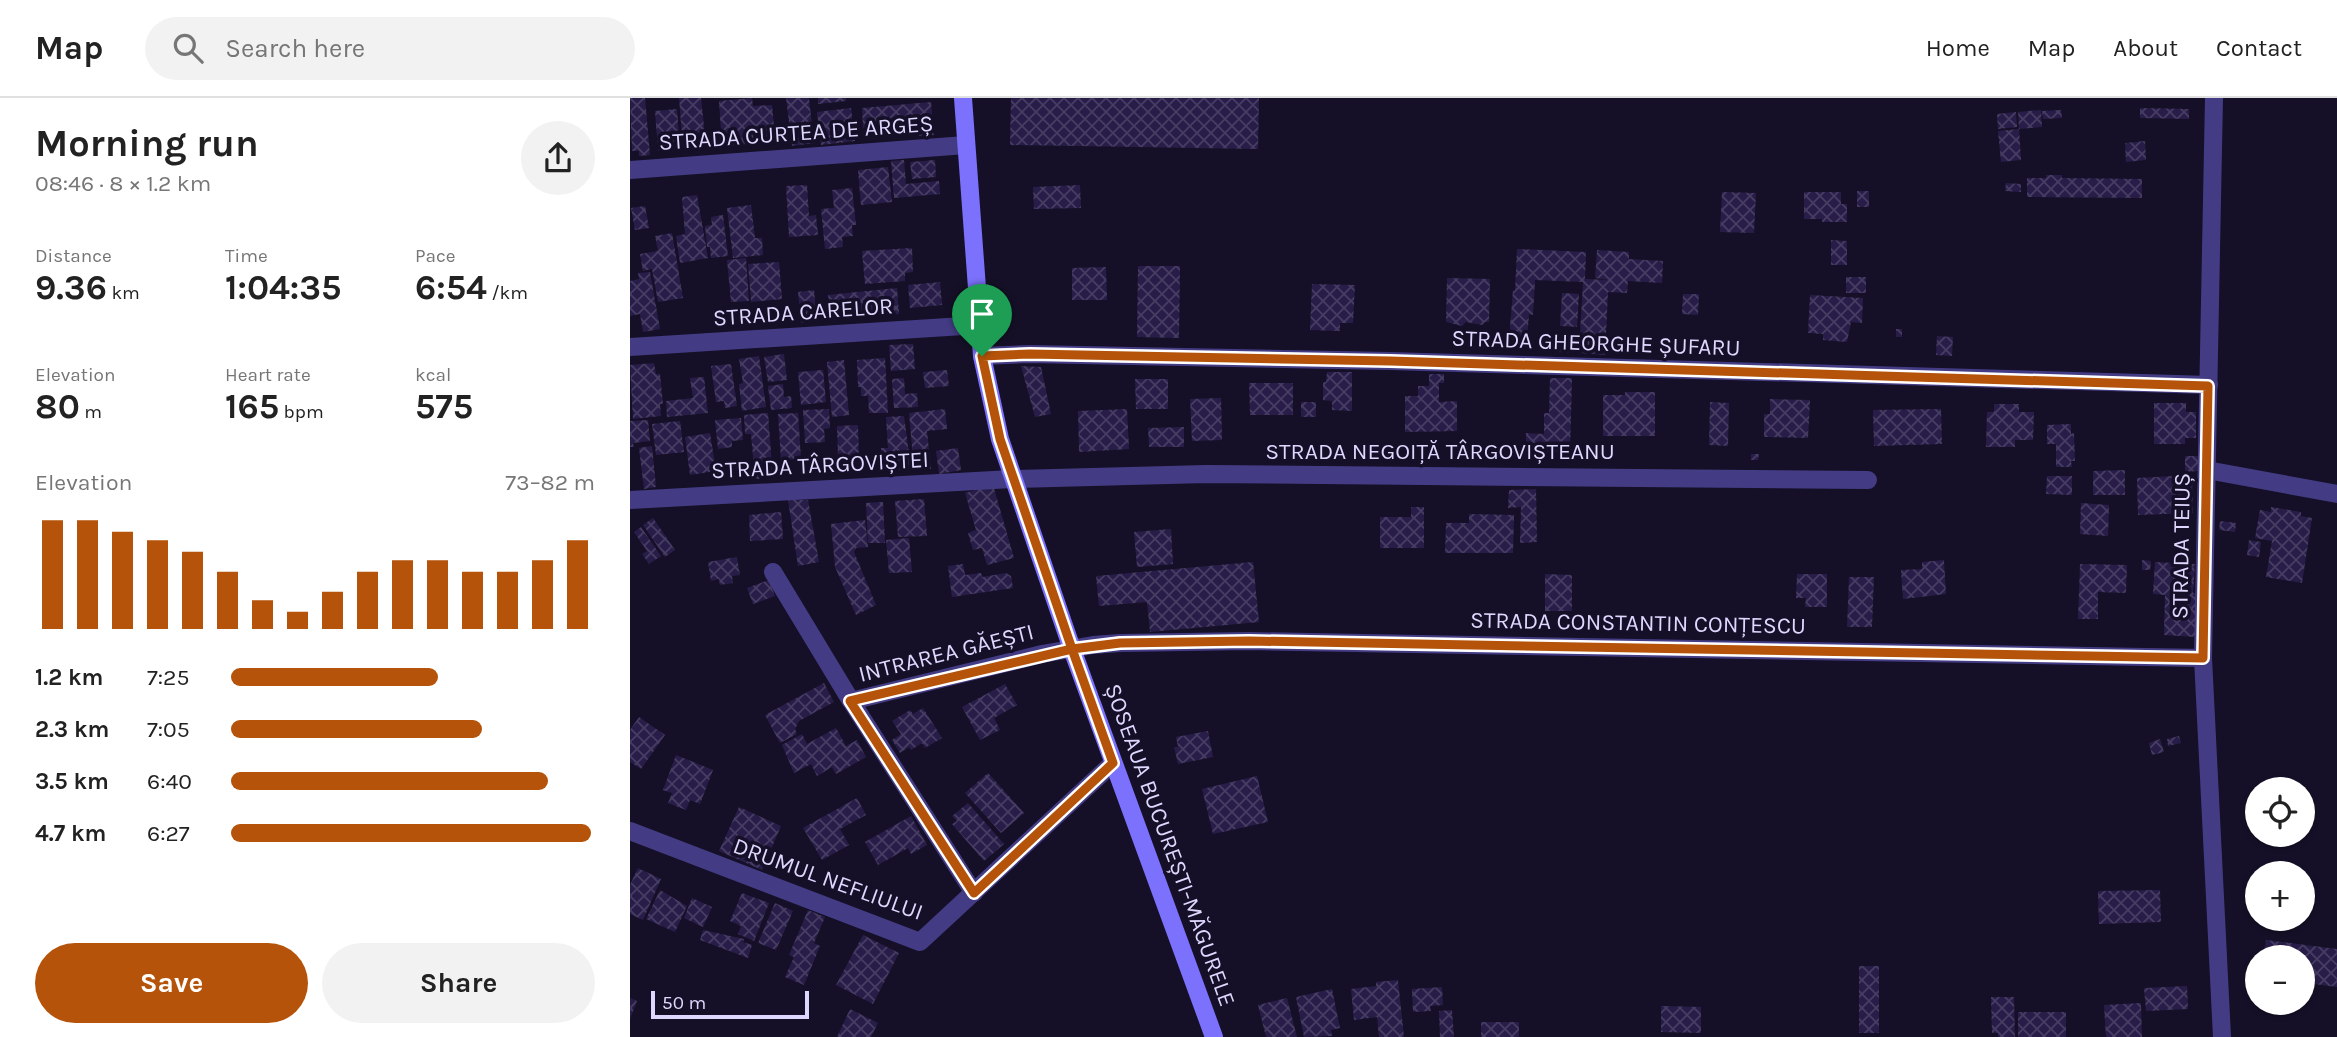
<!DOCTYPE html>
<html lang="en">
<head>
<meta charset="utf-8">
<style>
  :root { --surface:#fff; --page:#f2f2f2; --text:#222; --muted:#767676; --line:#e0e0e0; --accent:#b45309 }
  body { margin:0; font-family:Karla,sans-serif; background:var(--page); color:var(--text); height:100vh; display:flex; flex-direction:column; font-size:26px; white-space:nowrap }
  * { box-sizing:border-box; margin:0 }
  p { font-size:23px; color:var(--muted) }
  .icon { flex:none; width:38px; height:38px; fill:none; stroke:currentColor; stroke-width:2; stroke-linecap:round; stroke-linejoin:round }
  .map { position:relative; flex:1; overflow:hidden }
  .drawer { display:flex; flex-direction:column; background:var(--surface); width:630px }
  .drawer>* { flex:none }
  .fabs { position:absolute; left:1615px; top:679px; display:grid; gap:14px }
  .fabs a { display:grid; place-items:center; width:70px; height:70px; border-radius:50%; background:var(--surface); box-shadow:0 2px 5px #0004; font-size:35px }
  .scale { position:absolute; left:21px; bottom:18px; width:158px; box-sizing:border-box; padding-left:7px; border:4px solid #ded7fe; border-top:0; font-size:19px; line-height:24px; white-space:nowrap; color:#ded7fe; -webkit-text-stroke:5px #151027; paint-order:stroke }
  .pin { position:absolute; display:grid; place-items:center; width:60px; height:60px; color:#fff; margin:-72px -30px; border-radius:50% 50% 50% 0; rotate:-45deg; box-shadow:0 0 7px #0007 }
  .pin .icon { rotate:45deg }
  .round { display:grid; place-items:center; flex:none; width:74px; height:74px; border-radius:37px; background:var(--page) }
  .overview { display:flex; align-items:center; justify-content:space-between; height:119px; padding:0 35px }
  h1 { font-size:38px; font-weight:700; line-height:52px }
  .figures { display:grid; grid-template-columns:repeat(3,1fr); gap:10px; height:119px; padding:7px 35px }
  .figures div { display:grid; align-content:center }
  .figures b { font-size:35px; font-weight:700 }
  .figures small { font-size:19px; font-weight:400 }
  .figures p { font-size:19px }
  .chart { height:196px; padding:14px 35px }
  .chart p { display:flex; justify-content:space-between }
  .chart svg { width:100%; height:126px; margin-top:7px; stroke:var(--accent); stroke-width:6 }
  .button { display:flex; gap:14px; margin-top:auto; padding:14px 35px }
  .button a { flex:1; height:80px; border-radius:42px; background:var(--accent); color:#fff; font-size:28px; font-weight:700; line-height:80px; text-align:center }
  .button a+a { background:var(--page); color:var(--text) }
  ul { padding:0 35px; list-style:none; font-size:23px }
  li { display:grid; grid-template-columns:112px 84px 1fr; align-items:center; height:52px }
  li i { height:18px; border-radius:9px; background:var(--accent) }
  header { display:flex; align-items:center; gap:42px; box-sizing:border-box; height:98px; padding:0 35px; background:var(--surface); border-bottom:2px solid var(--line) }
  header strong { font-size:33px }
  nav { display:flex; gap:38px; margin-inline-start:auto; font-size:24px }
  .search { width:490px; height:63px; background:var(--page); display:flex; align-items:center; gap:18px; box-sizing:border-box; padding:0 24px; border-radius:38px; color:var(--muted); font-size:26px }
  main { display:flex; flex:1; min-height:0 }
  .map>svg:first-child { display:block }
  .building { fill:url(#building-cross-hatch) }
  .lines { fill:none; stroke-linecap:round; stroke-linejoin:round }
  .minor { stroke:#433c85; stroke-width:18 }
  .secondary { stroke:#7c71fc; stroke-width:18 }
  .route-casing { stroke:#fff; stroke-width:14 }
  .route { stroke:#b45309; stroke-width:9 }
  .labels { text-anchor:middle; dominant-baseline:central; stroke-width:7; stroke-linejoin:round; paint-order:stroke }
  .street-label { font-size:23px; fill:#ded7fe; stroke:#151027 }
</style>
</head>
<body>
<header>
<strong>Map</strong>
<div class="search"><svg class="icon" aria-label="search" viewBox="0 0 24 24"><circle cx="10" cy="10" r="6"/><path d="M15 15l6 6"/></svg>Search here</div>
<nav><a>Home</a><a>Map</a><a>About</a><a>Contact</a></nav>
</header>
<main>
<section class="drawer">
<div class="overview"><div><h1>Morning run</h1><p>08:46 · 8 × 1.2 km</p></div><a class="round"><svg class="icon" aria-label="share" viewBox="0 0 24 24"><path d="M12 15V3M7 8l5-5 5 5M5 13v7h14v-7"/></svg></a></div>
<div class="figures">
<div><p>Distance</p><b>9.36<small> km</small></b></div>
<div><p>Time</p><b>1:04:35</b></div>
<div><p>Pace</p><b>6:54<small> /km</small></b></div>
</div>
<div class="figures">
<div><p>Elevation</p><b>80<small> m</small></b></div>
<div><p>Heart rate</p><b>165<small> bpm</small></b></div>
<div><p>kcal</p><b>575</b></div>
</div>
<div class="chart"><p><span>Elevation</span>73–82 m</p>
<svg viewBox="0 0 160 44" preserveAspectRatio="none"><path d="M5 44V6M15 44V6M25 44V10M35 44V13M45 44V17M55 44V24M65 44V34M75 44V38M85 44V31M95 44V24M105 44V20M115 44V20M125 44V24M135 44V24M145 44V20M155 44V13"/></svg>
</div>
<ul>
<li><b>1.2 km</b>7:25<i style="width:57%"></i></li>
<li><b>2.3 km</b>7:05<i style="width:69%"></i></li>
<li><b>3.5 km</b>6:40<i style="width:87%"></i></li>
<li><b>4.7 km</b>6:27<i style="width:99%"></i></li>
</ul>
<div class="button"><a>Save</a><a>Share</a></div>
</section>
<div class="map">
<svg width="1707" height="939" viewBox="0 0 1707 939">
  <defs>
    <pattern id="building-cross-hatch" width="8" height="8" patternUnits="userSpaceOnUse" patternTransform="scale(1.75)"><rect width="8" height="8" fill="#281d48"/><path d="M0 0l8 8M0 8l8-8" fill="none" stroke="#473d63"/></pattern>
  </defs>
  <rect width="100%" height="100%" fill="#151027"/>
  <g class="building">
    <path d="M0,0H15L20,57L9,58V53H2Z"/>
    <path d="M49,0H71L76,48L53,50Z"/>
    <path d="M122,0L123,8L142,7L144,28L139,29L140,38L117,41L118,46L92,48L89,3Z"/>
    <path d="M156,0H179L184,45L162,48Z"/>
    <path d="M188,0H216V3L188,6Z"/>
    <path d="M381,0H629L628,51L380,47Z"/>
    <path d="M301,4L304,37L289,38L288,26L233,30L232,10Z"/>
    <path d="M221,10L225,43L191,47L187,14Z"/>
    <path d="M1510,10L1559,11V21L1510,20Z"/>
    <path d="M47,11L50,51L28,53L25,13Z"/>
    <path d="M1411,12L1412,29L1389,31L1388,14Z"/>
    <path d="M1431,12L1432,20L1413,21L1412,13Z"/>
    <path d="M1386,14L1387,29L1368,31L1367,16Z"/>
    <path d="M1389,31L1391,62L1371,64L1368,33Z"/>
    <path d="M1515,43L1516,62L1496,64L1495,45Z"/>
    <path d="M274,62L276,86L309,83L310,96L264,100L261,63Z"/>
    <path d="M305,62L306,79L282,81L280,64Z"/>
    <path d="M258,69L262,104L231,107L228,72Z"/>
    <path d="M1416,77H1432V80L1512,81V100L1397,99V80H1416Z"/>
    <path d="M1376,85L1391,86V94L1375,93Z"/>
    <path d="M177,87L179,118L186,117L188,137L159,139L156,88Z"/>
    <path d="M450,87L451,110L404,111L403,89Z"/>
    <path d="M222,90L226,127H222L223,138L212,139L213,149L195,151L191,111L204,110L202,92Z"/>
    <rect x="1227" y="93" width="12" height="16"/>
    <path d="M1092,94L1126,95L1124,135L1090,134Z"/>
    <path d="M1174,94H1211V106H1217V124H1192V121H1174Z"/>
    <path d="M67,97L78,160L50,165L46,138L55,136L52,99Z"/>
    <path d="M121,107L125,140H132L133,157L103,160L97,110Z"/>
    <path d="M15,108L19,130L5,132L1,110Z"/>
    <path d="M93,117L98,158L81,160L80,149H77L75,128L82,127L81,119Z"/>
    <path d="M42,135L53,200L28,204L22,171L13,173L10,156L28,153L25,138Z"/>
    <path d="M1201,142L1217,143V167H1201Z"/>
    <path d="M282,150L283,174L275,175V183L235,186L232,153Z"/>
    <path d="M887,151L956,154L955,181L979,182L965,180L967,152L999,154V161L1033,163L1032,185L998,183L997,195L978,194L975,257L949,255L953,184L905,182L903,217L899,216L897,243L879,242L883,192L885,193Z"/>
    <path d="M116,160L119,203L101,204L97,162Z"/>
    <path d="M149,164L152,201L121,204L118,166Z"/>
    <path d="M508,168H550L549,240L507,239Z"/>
    <path d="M476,169L477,202H442V170Z"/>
    <path d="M20,174L30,231L13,234L10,216L0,218V183L9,181L8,175Z"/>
    <rect x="1216" y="179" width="20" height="16"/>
    <path d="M817,180L860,181L859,224H855L852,227L836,224L832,228L816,224Z"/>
    <path d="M310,184L312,207L280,210L278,187Z"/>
    <path d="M682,186L725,187L723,225H710V233L680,232Z"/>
    <path d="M267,190L269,216L201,222L198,197Z"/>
    <path d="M184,192L187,223L171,225L168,194Z"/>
    <path d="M932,195L949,196L947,229L930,228Z"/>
    <path d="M1053,196H1069L1068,217L1052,216Z"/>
    <path d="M1180,197L1233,200L1232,225L1221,224L1217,244L1193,242V236L1178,235Z"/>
    <rect x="1266" y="231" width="6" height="8"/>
    <path d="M1307,238L1323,239L1322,258L1306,257Z"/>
    <path d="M925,239L947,241L946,255L925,254Z"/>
    <rect x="998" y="245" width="9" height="7"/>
    <path d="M283,246L285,271L261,273L259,247Z"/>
    <path d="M154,256L157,282L138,284L134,259Z"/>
    <path d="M129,258L136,309L112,313L109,286L113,285L109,261Z"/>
    <path d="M255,260L258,315H239L238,298H231V289H228L227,262Z"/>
    <path d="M214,262L219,317L202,319L197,264Z"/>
    <path d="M24,265L26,276H30L33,306H30L31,318L3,321L0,267Z"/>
    <path d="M101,266L107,308L95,310L94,303L86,304L81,268Z"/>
    <path d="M391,268L411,269L421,316L405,319Z"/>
    <path d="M193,272L196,304L171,307L168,274Z"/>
    <path d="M317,272L319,288L295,290L293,274Z"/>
    <path d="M697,274H722V313L702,312V303L693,302V284H696Z"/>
    <path d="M799,276H814V285H809V304L827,303V333L775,334V298H788V288H799Z"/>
    <path d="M74,279L78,315L37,319L36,303L63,300L60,280Z"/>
    <path d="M274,280L275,296L287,295L288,309L264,310L262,281Z"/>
    <path d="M920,280H942L940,355L896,354V335L914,336V315H919Z"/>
    <path d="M505,281H538V311H506Z"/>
    <path d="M619,285H663V317H620Z"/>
    <path d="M153,286L154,299L161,298L162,310L141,312L138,288Z"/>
    <path d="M995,294H1025V338H973V297H995Z"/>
    <path d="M591,300L592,342L562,343L560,301Z"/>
    <path d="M1140,301L1180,302L1178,340L1134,339V316H1140Z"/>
    <rect x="671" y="304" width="15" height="15"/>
    <path d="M1080,304L1099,305L1098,348L1079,347Z"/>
    <path d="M1524,305H1556V314H1566V340H1555V346H1524Z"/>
    <path d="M1364,306H1389V314H1404L1403,342H1385V349H1356L1357,314H1364Z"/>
    <path d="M199,311L200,330L194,331L195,344L175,345L173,312Z"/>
    <path d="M315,311L317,331L297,333L301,371L284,372L279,315Z"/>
    <path d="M497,311L499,351L449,354L448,313Z"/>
    <path d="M1311,311L1312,346L1244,348L1243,312Z"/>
    <path d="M138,315L143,380L125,381L121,336H115L114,317Z"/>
    <path d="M168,315L171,361L151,362L148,316Z"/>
    <path d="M274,318L281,371L253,373L251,350H258L256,319Z"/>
    <path d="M111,320L113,342L102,343V349L88,351L85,322Z"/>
    <path d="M18,322L20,343L3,345L4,349H0V323Z"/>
    <path d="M50,323L54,354L26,357L22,326Z"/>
    <path d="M1441,326V336L1444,335L1445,363H1441L1442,369H1426V346H1417V327Z"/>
    <path d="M228,327L229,360H208L207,328Z"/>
    <path d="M554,329V349H519L518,330Z"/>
    <path d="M80,335L86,373L60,377L55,339Z"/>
    <path d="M22,348L26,389L14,391L9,350Z"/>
    <path d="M328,350L331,372L309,376L306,353Z"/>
    <path d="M1121,356H1129L1128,362H1121Z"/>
    <path d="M1555,358H1568V373L1555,374Z"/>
    <path d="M1495,372V397H1463V373Z"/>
    <path d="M1562,377L1563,415L1508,417L1507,380Z"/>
    <path d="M1417,378H1442V397L1416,396Z"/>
    <path d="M363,387L384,460L357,467L352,450L343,452L338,435L346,432L335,395Z"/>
    <path d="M906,391L907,444L890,445L891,409L878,410L879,392Z"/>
    <path d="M294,401L297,438L268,439L265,403Z"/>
    <path d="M158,402H178L189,464L168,468Z"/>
    <path d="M253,404L255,445H238L236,405Z"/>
    <path d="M1451,405L1479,407L1478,438L1450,436Z"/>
    <path d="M781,409H794V450H750V419H781Z"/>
    <path d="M1641,409L1671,414V418L1682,420L1672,485L1636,479L1642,443L1625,440L1630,412L1641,414Z"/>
    <path d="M151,414L153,441L120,443L119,417Z"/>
    <path d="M839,416L884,417L883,455H815L816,425H839Z"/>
    <path d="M23,420L45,452L35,459L13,427Z"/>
    <path d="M235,422L238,449L226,450L224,454L246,507L226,517L205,469L201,426Z"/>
    <path d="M1590,423L1606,425L1605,434L1589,432Z"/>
    <path d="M11,429L31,458L19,466L12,456L17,453L4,434Z"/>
    <path d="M541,431L543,466L507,469L504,434Z"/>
    <path d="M279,440L282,474L259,475L256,442Z"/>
    <path d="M1619,442L1631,444L1629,459L1617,457Z"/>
    <path d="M107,459L110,477L102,478L103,485L90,487L89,481L81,483L78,464Z"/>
    <path d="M1314,462L1316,496L1273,501L1271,472L1292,471V464Z"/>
    <path d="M1512,462L1521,463L1520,472H1512Z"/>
    <path d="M623,464L629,524L520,534L517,504L469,508L466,478Z"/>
    <path d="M1525,464L1565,466L1563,495H1567L1565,539L1534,537L1535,497L1523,496Z"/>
    <path d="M333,466L335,477L351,475L352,479L376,475L381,478L383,490L322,499L318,468Z"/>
    <path d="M1450,466L1497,467L1496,495L1468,494V521H1448Z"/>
    <path d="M915,476L942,477V513H915Z"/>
    <path d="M1167,476H1197V509H1175L1176,500H1166Z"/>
    <path d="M1219,479H1244L1242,529H1217Z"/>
    <path d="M139,482L145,498L123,506L117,490Z"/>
    <path d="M194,585L204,604L169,623L165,631L167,636L150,645L135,617Z"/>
    <path d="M375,586L387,607L364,620L370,632L350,642L332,609Z"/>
    <path d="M293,610L312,640L295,650L292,645L281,652L279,649L270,655L262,642L271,636L262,623L280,612L283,616Z"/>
    <path d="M9,619L35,637L11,671L0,664V632Z"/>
    <path d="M206,630L216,648L227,642L236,659L206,676L202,669L187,678L181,666L164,675L152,647L172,636L177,646Z"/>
    <path d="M578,633L583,659L548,666L544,649H548L546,639Z"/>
    <path d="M1549,638L1551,645L1538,648L1537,641Z"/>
    <path d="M1530,641L1534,654L1522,657L1519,645Z"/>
    <path d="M46,657L83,672L70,706L60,702L56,712L38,705L42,695L33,692Z"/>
    <path d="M358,675L394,715L371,735L335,695Z"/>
    <path d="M627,678L638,724L583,736L572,691Z"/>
    <path d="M227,700L236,717L210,731L219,747L192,762L173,730Z"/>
    <path d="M338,705L374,746L354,763L322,726L327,723L322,718Z"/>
    <path d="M109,709L151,728L132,772L89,753Z"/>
    <path d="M281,718L297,747L281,756L278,750L248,767L235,744Z"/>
    <path d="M8,770L31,781L13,822L0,816V787Z"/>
    <path d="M30,792L57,808L45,834L16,821Z"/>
    <path d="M1530,792L1531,824L1469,826L1468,793Z"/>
    <path d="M112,795L139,805L124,843L108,836L111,828L100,823Z"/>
    <path d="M62,800L82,809L73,829L54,820Z"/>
    <path d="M145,805L163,813L146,852L128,845Z"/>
    <path d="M178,812L195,819L184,845L190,848L174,887L155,879L164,859L159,857Z"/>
    <path d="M73,832L114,841L113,844L122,847L118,860L70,842Z"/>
    <path d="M233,837L269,855L243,906L206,887Z"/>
    <path d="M1636,842L1707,851V889L1684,886L1685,882L1673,880V859H1633Z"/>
    <rect x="1229" y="868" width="20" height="67"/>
    <path d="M768,882L774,939H749L747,919L724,922L721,891L746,888V884Z"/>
    <path d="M1557,888L1558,911L1516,913L1514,890Z"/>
    <path d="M812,889L813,907L800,908L801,913L783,914L782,891Z"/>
    <path d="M702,891L710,930L701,932L702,938L674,939L666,899Z"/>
    <path d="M1361,899H1384L1385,939H1368V935H1362Z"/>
    <path d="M0,900L7,903L0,921Z"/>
    <path d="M657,900L667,939H636L628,907Z"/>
    <path d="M1511,905L1512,939H1476L1474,907Z"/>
    <path d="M1031,908L1071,909V935L1031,934Z"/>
    <path d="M220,911L248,925L241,939H207Z"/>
    <path d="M822,912L824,939H810L809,913Z"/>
    <rect x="1388" y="914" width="48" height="25"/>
    <rect x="851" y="924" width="38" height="15"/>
  </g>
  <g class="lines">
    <g class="minor">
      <path d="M1584,0L1573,560L1592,939"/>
      <path d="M0,72L336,47"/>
      <path d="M0,249L349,227"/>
      <path d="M352,258L400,256L760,263L1579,287"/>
      <path d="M1577,372L1707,396"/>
      <path d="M0,402L382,381L576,376L1238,382"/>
      <path d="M143,474L221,603L344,795"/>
      <path d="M221,603L412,556L463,547L490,545L619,543L1573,560"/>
      <path d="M0,733L290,844L483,665"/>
    </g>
    <path class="secondary" d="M333,0L352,258L370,341L442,551L584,939"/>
  </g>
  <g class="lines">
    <g class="route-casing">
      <path id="route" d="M352,258L370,341L442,551L220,603L344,795L483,665L442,551L490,545L619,543L1573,560L1578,288L760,263L400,256L352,258"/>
    </g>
    <use href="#route" class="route"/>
  </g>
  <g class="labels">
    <g class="street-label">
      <text transform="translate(166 35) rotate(-4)">STRADA CURTEA DE ARGEȘ</text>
      <text transform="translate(173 214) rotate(-4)">STRADA CARELOR</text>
      <text transform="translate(966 245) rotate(2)">STRADA GHEORGHE ȘUFARU</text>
      <text x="810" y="353">STRADA NEGOIȚĂ TÂRGOVIȘTEANU</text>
      <text transform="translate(190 367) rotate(-3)">STRADA TÂRGOVIȘTEI</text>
      <text transform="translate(1551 448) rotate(-89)">STRADA TEIUȘ</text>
      <text transform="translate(1008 525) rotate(1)">STRADA CONSTANTIN CONȚESCU</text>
      <text transform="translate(316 555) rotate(-14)">INTRAREA GĂEȘTI</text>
      <text transform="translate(540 747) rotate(70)">ȘOSEAUA BUCUREȘTI-MĂGURELE</text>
      <text transform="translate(198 781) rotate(20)">DRUMUL NEFLIULUI</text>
    </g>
  </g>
</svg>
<div class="fabs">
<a><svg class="icon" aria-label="locate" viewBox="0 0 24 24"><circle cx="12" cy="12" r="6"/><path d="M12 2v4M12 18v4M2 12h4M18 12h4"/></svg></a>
<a>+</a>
<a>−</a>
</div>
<div class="scale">50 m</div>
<div class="pin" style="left:352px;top:258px;background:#1e9e55"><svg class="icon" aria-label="arrive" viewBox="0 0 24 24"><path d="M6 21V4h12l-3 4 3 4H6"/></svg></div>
</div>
</main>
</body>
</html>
